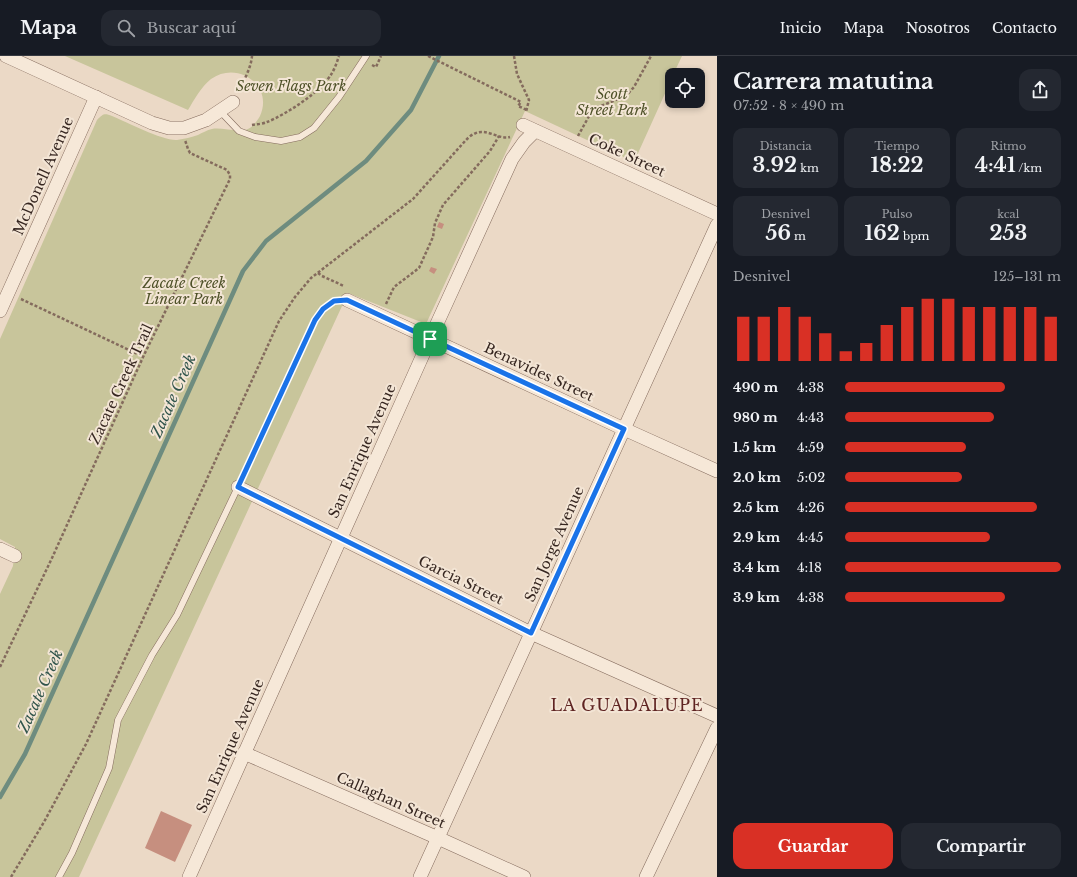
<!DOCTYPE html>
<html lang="es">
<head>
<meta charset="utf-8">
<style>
  :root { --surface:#171b24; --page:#242831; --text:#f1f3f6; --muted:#9ea1a6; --line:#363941; --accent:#d93025 }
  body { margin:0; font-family:"Libre Baskerville",serif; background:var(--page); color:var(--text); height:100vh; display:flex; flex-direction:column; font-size:15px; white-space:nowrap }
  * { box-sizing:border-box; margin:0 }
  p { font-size:13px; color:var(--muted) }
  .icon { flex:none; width:22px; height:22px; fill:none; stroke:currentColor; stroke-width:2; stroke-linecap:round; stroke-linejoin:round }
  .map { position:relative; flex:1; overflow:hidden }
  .side { display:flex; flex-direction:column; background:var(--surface); width:360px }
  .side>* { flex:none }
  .buttons { position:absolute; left:665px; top:12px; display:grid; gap:8px }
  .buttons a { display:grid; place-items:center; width:40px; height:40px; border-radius:8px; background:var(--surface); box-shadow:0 2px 6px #0003; font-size:20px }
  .pin { position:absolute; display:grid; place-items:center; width:34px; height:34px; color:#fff; margin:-17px; border-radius:8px; box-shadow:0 2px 6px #0006 }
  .round { display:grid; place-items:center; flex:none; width:42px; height:42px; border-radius:12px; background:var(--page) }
  .headline { display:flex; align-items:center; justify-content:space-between; height:68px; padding:0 16px }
  h1 { font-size:22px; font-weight:700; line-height:30px }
  .figures { display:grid; grid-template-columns:repeat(3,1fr); gap:6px; height:68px; padding:4px 16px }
  .figures div { display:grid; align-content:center; border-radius:10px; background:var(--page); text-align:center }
  .figures b { font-size:20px; font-weight:700 }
  .figures small { font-size:11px; font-weight:400 }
  .figures p { font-size:11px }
  .chart { height:112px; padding:8px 16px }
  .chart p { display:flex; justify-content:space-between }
  .chart svg { width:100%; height:72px; margin-top:4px; stroke:var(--accent); stroke-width:6 }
  .primary-button { display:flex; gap:8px; margin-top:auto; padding:8px 16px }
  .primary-button a { flex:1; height:46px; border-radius:12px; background:var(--accent); color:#fff; font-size:16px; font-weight:700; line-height:46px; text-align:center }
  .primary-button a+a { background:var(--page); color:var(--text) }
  ul { padding:0 16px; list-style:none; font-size:13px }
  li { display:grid; grid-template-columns:64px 48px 1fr; align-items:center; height:30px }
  li i { height:10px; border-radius:5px; background:var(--accent) }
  header { display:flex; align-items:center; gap:24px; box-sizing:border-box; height:56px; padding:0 20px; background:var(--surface); border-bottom:1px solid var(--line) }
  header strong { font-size:19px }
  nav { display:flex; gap:22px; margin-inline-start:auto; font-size:14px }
  .search { width:280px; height:36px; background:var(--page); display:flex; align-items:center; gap:10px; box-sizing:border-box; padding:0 14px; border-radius:12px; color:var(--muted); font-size:15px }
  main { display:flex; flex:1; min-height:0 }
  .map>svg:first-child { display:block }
  .green { fill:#c8c59b }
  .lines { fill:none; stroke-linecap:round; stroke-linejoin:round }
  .stream { stroke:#6e8c7f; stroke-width:4.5 }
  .building { fill:#c68f7f }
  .lane-casing { stroke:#846b5d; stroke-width:7 }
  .street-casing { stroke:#846b5d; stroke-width:14 }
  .path { stroke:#846b5d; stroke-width:2.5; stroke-dasharray:3 2; stroke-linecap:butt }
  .lane { stroke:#f6e8d8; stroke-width:6 }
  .street { stroke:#f6e8d8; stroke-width:13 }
  .route-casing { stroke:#fff; stroke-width:8 }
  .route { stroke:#1a73e8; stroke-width:5 }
  .labels { text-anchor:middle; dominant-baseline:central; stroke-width:4; stroke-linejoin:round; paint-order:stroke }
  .park-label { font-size:14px; font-style:italic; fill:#4e5128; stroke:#f3e5d5 }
  .street-label { font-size:14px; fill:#362620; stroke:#f3e5d5 }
  .water-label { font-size:15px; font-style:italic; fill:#30544b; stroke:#f3e5d5 }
  .quarter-label { font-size:16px; letter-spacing:1px; fill:#5f2422; stroke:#f3e5d5 }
</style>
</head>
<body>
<header>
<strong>Mapa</strong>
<div class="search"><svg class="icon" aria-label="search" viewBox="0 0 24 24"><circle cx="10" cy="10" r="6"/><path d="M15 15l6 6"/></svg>Buscar aquí</div>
<nav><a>Inicio</a><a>Mapa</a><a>Nosotros</a><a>Contacto</a></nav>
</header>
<main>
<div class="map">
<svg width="717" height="821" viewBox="0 0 717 821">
  <rect width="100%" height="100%" fill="#ebd9c6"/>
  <path class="green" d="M65,0H682L673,19H672V22L634,106L525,55L426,268L348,237L79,821H0V538L13,510L15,491L0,483V283L97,64C103,58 104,57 112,60C127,66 163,85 177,84C184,83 192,81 198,79C202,77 207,74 212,73C221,71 239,77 248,73C253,71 257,65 260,60C274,29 237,4 211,23C201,31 194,44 188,54Z"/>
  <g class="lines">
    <path class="stream" d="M0,741L25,698L243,215L266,185L366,105L411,54L439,0"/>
  </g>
  <g class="building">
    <path d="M439,166L444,168L442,173L437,171Z"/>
    <path d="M431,211L437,213L434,218L429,215Z"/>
    <path d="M161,755L192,769L175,806L145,792Z"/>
  </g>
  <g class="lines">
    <g class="lane-casing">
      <g id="lane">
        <path d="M220,55L239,75L255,81L281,85L300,81L314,72L339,41L366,0"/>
        <path d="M59,821L72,797L109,712L118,664L152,599L177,559L238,431L315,264L323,253L334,245L347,244"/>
      </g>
    </g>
    <g class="street-casing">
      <g id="street">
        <path d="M6,0L152,67L169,72H184L206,64L233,46"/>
        <path d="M523,69L717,158"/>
        <path d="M347,244L624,373L717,415"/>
        <path d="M0,255L96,41"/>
        <path d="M238,431L531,577L717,660"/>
        <path d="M0,493L15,500"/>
        <path d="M244,697L438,782L524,821"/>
        <path d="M189,821L430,283L512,103L524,86L535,75"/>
        <path d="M420,821L717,169"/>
        <path d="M646,821L717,672"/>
      </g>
    </g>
    <g class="path">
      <path d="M428,0L521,46L518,50L527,54"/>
      <path d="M514,0L517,18L529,44L526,56"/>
      <path d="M372,9L376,11L381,0"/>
      <path d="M239,35C244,24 251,12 252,0"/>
      <path d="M252,69C257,68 263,68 267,66C287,58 322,35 332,17C335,12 337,6 339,0"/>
      <path d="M578,80L593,53L626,40L634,31L651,0"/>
      <path d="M318,217L322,220L344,230"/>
      <path d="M21,243L144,301"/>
      <path d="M386,248L394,231L419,212L433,181L435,167L443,149L490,95L499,80"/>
      <path d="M0,611L52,502L144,299L230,123V119L227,114L190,97L188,93L185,84"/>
      <path d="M11,821L44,766L86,688L279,265L295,241L311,222L413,143L466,84C468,82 471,79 474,78C486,71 498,84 510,81"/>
    </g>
    <use href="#lane" class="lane"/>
    <use href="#street" class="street"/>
  </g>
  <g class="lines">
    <g class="route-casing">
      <path id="route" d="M347,244L624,373L531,577L238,431L315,264L323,253L334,245Z"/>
    </g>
    <use href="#route" class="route"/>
  </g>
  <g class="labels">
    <g class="park-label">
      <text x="291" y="30">Seven Flags Park</text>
      <text x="612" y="38">Scott<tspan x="612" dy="16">Street Park</tspan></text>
      <text x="184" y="227">Zacate Creek<tspan x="184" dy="16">Linear Park</tspan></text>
    </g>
    <g class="street-label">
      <text transform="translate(627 99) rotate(25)">Coke Street</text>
      <text transform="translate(43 120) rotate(-66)">McDonell Avenue</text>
      <text transform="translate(539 316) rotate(25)">Benavides Street</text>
      <text transform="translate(121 328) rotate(-65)">Zacate Creek Trail</text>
      <text transform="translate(362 395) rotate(-66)">San Enrique Avenue</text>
      <text transform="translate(554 488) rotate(-66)">San Jorge Avenue</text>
      <text transform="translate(461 524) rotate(26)">Garcia Street</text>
      <text transform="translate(230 690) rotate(-66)">San Enrique Avenue</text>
      <text transform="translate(391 744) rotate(24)">Callaghan Street</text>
    </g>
    <g class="water-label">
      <text transform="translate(173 340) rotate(-66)">Zacate Creek</text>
      <text transform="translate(40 635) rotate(-66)">Zacate Creek</text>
    </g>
    <g class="quarter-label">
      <text x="627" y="649">LA GUADALUPE</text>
    </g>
  </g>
</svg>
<div class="buttons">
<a><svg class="icon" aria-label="locate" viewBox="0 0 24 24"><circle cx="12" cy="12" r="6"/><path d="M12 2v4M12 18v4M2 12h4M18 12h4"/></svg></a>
</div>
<div class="pin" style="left:430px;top:283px;background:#1e9e55"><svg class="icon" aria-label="arrive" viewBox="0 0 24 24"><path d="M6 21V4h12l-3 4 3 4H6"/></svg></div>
</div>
<section class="side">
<div class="headline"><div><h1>Carrera matutina</h1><p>07:52 · 8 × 490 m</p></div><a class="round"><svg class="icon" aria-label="share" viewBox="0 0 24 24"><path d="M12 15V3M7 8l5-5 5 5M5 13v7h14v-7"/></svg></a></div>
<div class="figures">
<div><p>Distancia</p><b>3.92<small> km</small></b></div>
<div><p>Tiempo</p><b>18:22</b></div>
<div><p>Ritmo</p><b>4:41<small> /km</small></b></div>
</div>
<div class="figures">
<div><p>Desnivel</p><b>56<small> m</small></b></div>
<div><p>Pulso</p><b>162<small> bpm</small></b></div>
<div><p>kcal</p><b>253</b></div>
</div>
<div class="chart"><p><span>Desnivel</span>125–131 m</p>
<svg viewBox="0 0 160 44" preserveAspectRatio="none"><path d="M5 44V17M15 44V17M25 44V11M35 44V17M45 44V27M55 44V38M65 44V33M75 44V22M85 44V11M95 44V6M105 44V6M115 44V11M125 44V11M135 44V11M145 44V11M155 44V17"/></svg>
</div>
<ul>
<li><b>490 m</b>4:38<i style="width:74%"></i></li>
<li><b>980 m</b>4:43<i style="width:69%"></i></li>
<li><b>1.5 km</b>4:59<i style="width:56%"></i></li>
<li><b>2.0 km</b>5:02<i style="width:54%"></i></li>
<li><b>2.5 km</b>4:26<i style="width:89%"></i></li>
<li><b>2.9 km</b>4:45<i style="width:67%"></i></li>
<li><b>3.4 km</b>4:18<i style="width:100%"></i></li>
<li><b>3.9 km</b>4:38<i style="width:74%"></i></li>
</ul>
<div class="primary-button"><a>Guardar</a><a>Compartir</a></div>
</section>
</main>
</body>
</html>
